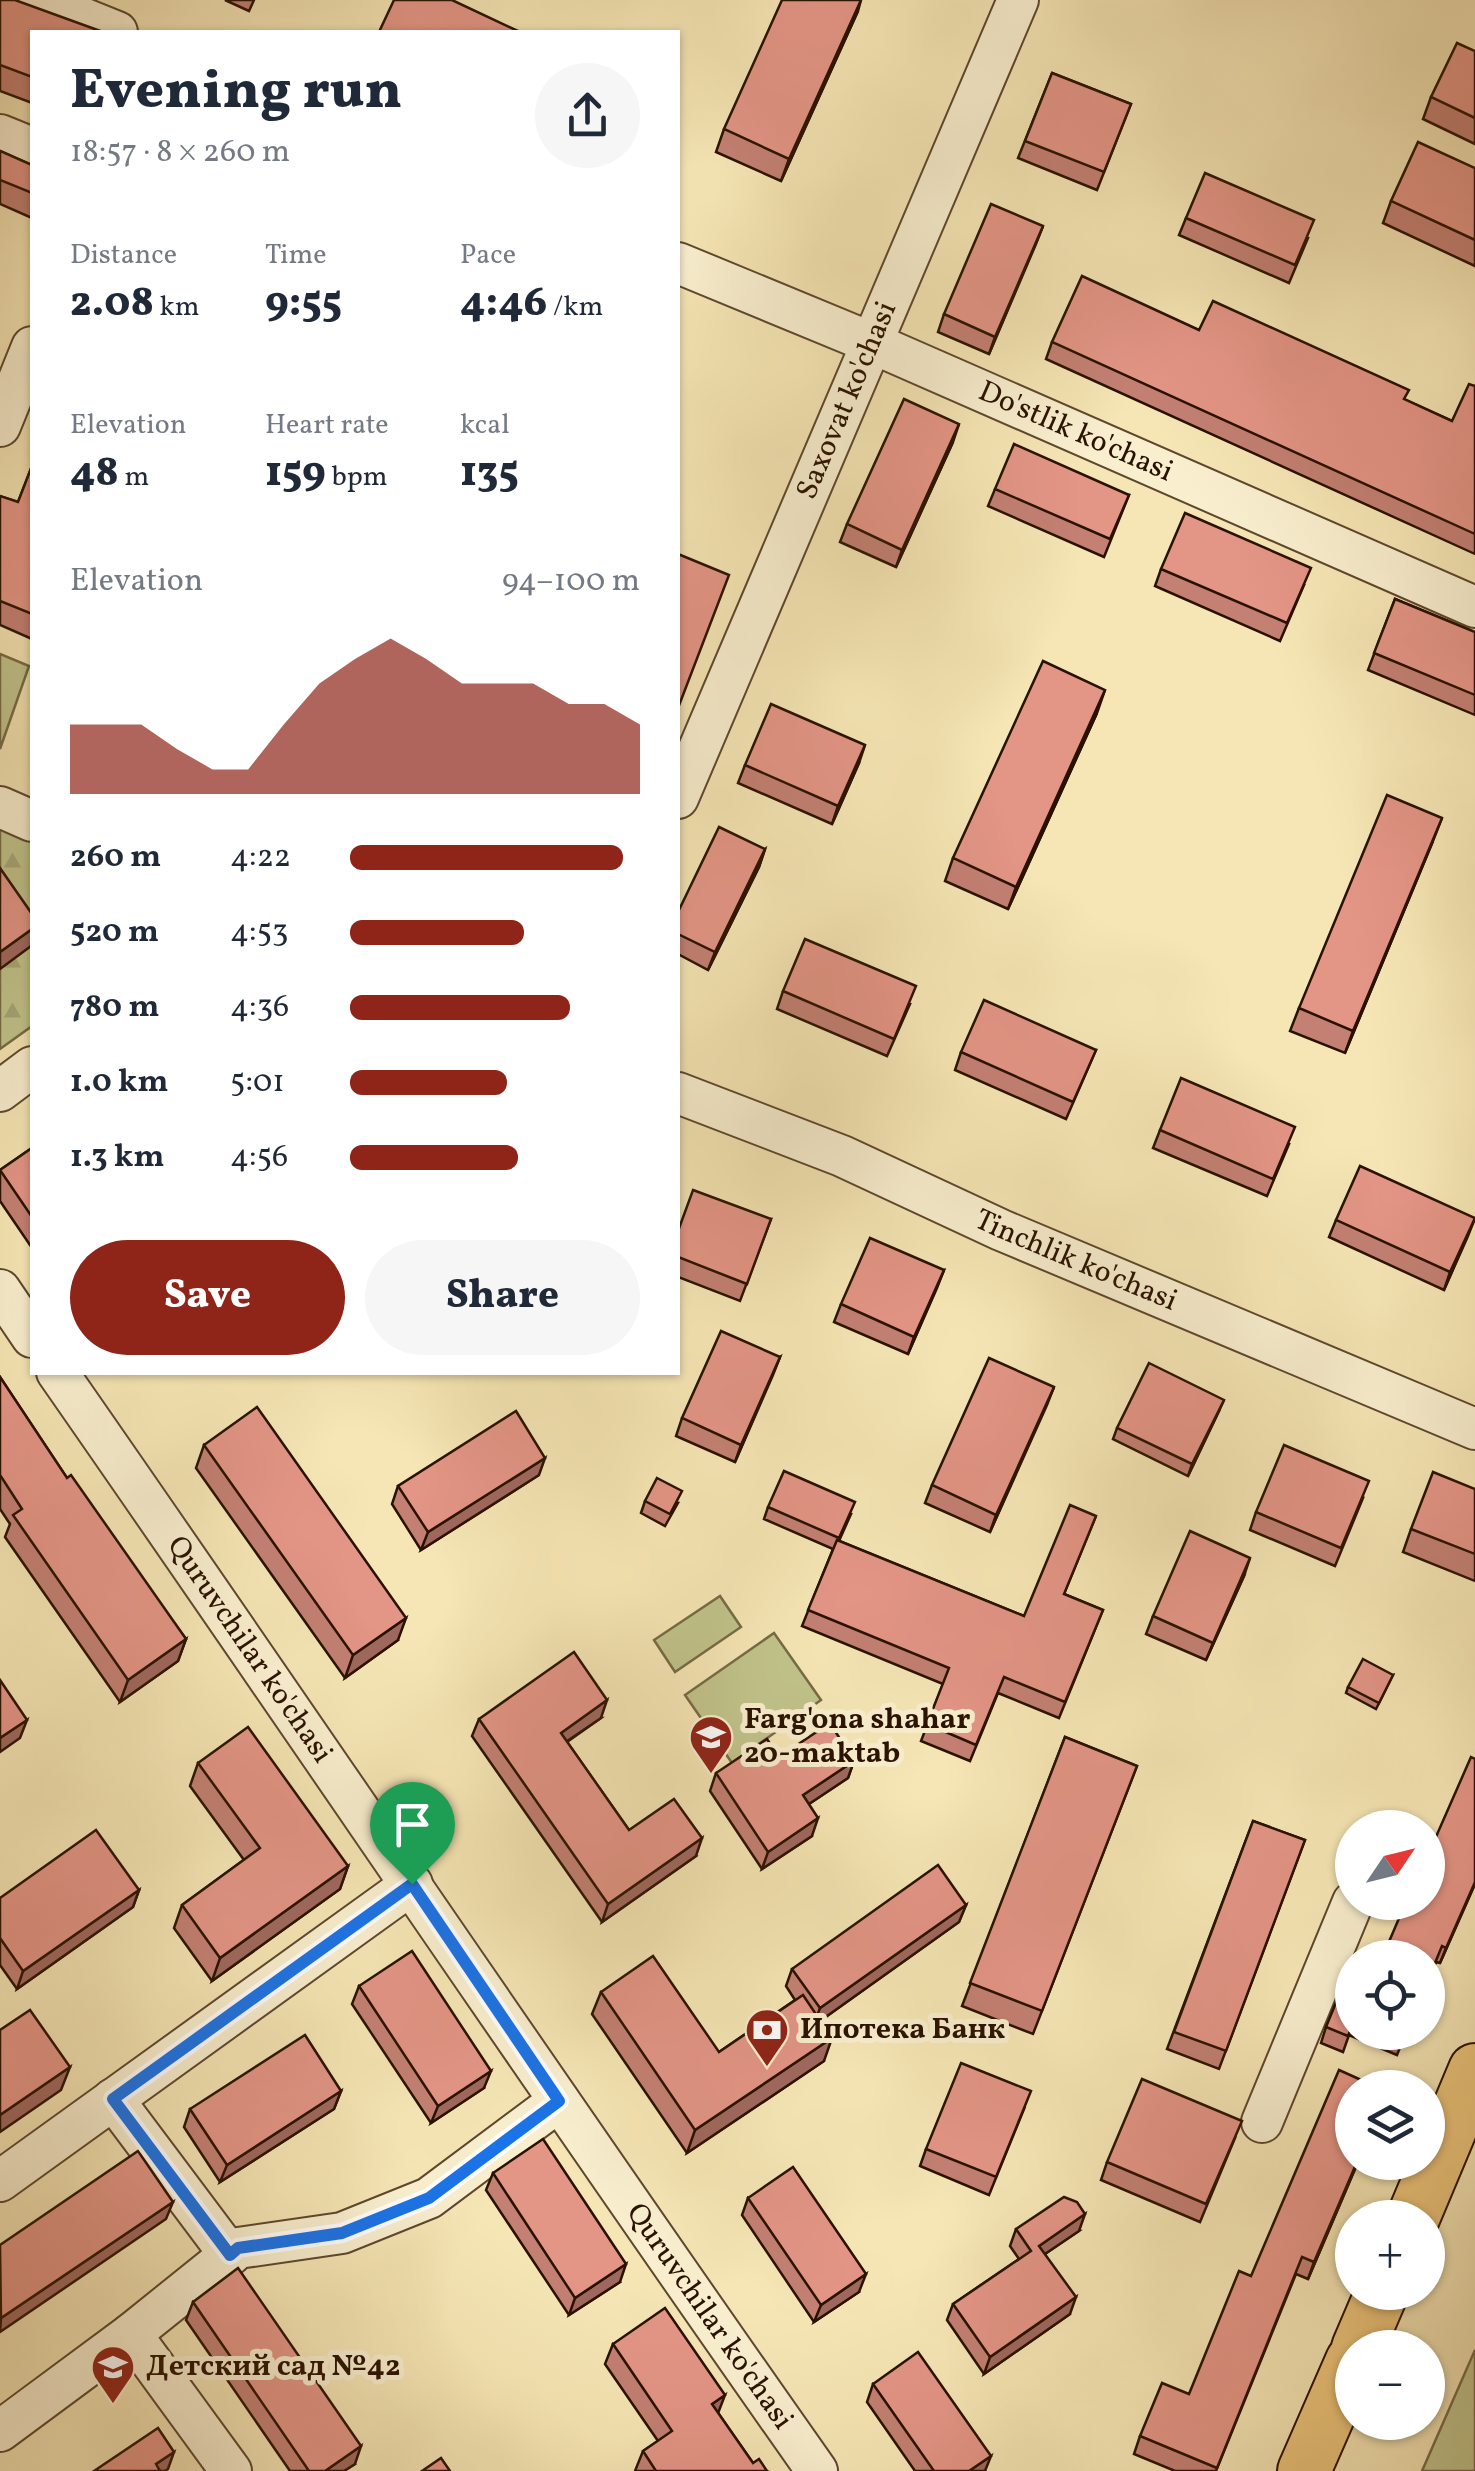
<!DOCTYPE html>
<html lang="en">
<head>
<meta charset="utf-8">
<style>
  :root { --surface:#fff; --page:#f6f6f7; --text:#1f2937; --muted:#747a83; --accent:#8f2418 }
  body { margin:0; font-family:Vollkorn,serif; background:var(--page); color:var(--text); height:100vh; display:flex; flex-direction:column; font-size:38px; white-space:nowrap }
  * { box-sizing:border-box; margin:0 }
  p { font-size:32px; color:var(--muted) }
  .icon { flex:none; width:55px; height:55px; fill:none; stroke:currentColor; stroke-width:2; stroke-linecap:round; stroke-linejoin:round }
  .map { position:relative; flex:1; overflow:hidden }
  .drawer { position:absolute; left:30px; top:30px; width:650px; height:1345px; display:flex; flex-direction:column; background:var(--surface); border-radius:0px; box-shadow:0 2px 8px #0004 }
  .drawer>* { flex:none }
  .needle { width:65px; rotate:55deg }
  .tools { position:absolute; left:1335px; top:1810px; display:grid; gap:20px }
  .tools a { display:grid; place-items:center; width:110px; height:110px; border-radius:50%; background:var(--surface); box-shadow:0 2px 8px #0004; font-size:50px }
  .pin { position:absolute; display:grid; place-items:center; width:85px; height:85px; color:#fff; margin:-102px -42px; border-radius:50% 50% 50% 0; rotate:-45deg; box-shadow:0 0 10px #0007 }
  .pin .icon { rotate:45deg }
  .round { display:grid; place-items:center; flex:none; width:105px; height:105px; border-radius:52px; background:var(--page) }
  .summary { display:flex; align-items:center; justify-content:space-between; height:170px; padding:0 40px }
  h1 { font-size:55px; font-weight:800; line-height:75px }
  .figures { display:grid; grid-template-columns:repeat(3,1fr); gap:15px; height:170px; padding:10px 40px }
  .figures div { display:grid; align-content:center }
  .figures b { font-size:42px; font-weight:800 }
  .figures small { font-size:28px; font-weight:400 }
  .figures p { font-size:28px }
  .chart { height:280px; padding:20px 40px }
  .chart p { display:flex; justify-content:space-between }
  .chart svg { width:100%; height:180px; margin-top:10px; fill:var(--accent); opacity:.7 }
  .action { display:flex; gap:20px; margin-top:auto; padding:20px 40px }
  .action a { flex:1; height:115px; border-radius:60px; background:var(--accent); color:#fff; font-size:40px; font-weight:800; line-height:115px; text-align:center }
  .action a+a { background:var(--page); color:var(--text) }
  ul { padding:0 40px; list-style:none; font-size:32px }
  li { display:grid; grid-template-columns:160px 120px 1fr; align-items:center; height:75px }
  li i { height:25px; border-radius:12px; background:var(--accent) }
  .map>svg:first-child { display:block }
  .grass { fill:#c1c48b; stroke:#766b46; stroke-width:2.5 }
  .forest { fill:url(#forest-firs); stroke:#766b46; stroke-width:2.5 }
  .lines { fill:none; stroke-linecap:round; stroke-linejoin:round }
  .minor-casing { stroke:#5d472d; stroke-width:44 }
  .major-casing { stroke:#2a1200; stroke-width:56 }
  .minor { stroke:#f9efcf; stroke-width:40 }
  .major { stroke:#ebc37a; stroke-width:52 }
  .wall { fill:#c38073; stroke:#2a1200; stroke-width:2.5 }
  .shaded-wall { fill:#9f685e; stroke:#2a1200; stroke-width:2.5 }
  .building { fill:#e39586; stroke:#2a1200; stroke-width:2.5 }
  .route-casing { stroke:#fff; stroke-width:20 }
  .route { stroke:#1a73e8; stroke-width:12 }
  .labels { text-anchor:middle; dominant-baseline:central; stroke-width:10; stroke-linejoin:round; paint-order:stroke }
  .street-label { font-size:30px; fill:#2a1200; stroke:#f9efcf }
  .poi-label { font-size:30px; font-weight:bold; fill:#2a1200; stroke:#f9efcf; text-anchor:start }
</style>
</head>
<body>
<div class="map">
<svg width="1475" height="2471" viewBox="0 0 1475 2471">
  <defs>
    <pattern id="forest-firs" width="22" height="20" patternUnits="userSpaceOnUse" patternTransform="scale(2.5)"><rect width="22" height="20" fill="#c1c48b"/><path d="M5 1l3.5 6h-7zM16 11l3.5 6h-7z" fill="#a6a776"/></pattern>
  </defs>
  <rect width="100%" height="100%" fill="#f6e6b5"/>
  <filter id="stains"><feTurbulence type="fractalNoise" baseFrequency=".002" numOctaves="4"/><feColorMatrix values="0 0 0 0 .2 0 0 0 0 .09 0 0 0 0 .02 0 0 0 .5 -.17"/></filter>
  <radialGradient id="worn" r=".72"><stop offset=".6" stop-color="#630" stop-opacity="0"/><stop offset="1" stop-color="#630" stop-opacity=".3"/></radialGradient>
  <g class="grass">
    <path d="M0,654L29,666L0,749Z"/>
    <path d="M720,1596L741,1627L675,1672L654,1640Z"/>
    <path d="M774,1633L821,1700L732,1763L685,1695Z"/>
    <path d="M1475,2350V2471H1422Z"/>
  </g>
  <path class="forest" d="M0,808L32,822V1026L0,1049Z"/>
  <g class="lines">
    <g class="minor-casing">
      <g id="minor">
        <path d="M38,0L117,32"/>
        <path d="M0,135L32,148"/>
        <path id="s1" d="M678,263L872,343L1475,607"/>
        <path d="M0,426L32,347"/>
        <path id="s2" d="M678,798L1018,0"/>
        <path d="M0,807L32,821"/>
        <path d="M0,1091L32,1067"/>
        <path id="s3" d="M678,1093L842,1156L1001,1230L1475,1429"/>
        <path d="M0,1290L32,1337"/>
        <path id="s4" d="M57,1372C312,1738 560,2107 817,2471"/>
        <path d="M113,2099L230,2255"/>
        <path d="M1262,2122L1353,1902"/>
        <path d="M0,2181L412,1884"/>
        <path d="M0,2431L131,2334"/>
        <path d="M231,2471L131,2334L238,2248L342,2233L429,2198L559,2101"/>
      </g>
    </g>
    <g class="major-casing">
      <g id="major">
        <path d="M1413,2218L1475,2070"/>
        <path d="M1358,2348L1382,2292"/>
        <path d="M1304,2471L1352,2361"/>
      </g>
    </g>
    <use href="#minor" class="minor"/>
    <use href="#major" class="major"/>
  </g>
  <g class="wall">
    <path d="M0,0L32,32V103L0,91Z"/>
    <path d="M225,0H254L249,11Z"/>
    <path d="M858,11L781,181L716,152L724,129Z"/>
    <path d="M1475,51V144L1423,119L1431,97Z"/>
    <path d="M1052,73L1131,104L1097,190L1018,158Z"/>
    <path d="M0,151L32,165V218L0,204Z"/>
    <path d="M1475,168V266L1383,223L1391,201Z"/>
    <path d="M1186,218L1308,238L1289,283L1179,235Z"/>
    <path d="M1043,226L989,354L938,332L944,314Z"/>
    <path d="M1199,330L1405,400L1452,421L1475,386V554L1046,359L1052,342Z"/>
    <path d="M953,442L896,567L840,542L847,524Z"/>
    <path d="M32,466V639L0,625V496L18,502Z"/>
    <path d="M995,489L1129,495L1104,557L988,506Z"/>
    <path d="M1161,569L1304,585L1280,641L1155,586Z"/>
    <path d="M1395,599L1475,632V715L1368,670Z"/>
    <path d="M1097,713L1008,909L945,881L953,858Z"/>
    <path d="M859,763L832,824L738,783L745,765Z"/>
    <path d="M1433,841L1345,1053L1290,1031L1299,1008Z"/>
    <path d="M765,849L759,867L708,970L678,954V912Z"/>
    <path d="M783,991L910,1004L887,1056L777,1009Z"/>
    <path d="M1096,1050L1066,1119L955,1070L961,1052Z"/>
    <path d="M1160,1130L1289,1144L1267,1196L1153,1148Z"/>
    <path d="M32,1148V1248L0,1201V1170Z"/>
    <path d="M1475,1218L1444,1290L1329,1237L1336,1220Z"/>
    <path d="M771,1219L740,1301L678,1277V1231Z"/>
    <path d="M944,1270L908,1354L834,1322L841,1304Z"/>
    <path d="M780,1357L735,1462L676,1436L682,1418Z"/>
    <path d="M0,1377L67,1478L186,1639L178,1661L120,1702L5,1537L10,1524L0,1509Z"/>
    <path d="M1054,1387L990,1532L925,1503L932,1485Z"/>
    <path d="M1219,1411L1188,1476L1113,1439L1117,1428Z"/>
    <path d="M204,1445L398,1640L345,1678L196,1468Z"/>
    <path d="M539,1475L421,1550L392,1504L398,1486Z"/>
    <path d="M1475,1489V1581L1403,1552L1411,1529Z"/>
    <path d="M1363,1498L1335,1566L1250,1530L1256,1512Z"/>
    <path d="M645,1501L678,1503L665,1526L641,1513Z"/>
    <path d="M768,1507L851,1514L839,1541L1024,1616L1096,1516L1064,1594L1103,1610L1059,1718L998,1693L970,1761L921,1741L943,1684L802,1626L833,1549L764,1519Z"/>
    <path d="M1244,1576L1206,1660L1146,1634L1153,1616Z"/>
    <path d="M1393,1675L1376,1709L1346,1693L1348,1687Z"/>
    <path d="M601,1718L567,1742L629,1830L696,1856L602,1922L472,1736L479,1719Z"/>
    <path d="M1065,1737L1137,1766L1033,2034L962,2006Z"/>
    <path d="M779,1757L854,1761L848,1778L809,1804L812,1836L762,1869L710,1791L716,1773Z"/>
    <path d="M198,1763L348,1866L340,1889L212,1981L174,1928L182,1905L244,1860L190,1786Z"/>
    <path d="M1253,1821L1305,1840L1219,2069L1167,2049Z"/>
    <path d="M1475,1884L1440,1963L1436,1962L1428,1983V1958Z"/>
    <path d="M139,1890L133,1907L17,1989L0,1965V1898Z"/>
    <path d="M966,1905L959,1922L820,2021L824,2061L687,2153L592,2014L601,1992L719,2052L795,2000L786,1986L792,1969Z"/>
    <path d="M1352,1975V2032H1406L1397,2055L1349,2035L1343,2052L1321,2043L1326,2027Z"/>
    <path d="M359,1986L484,2088L431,2123L352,2004Z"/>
    <path d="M341,2091L334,2109L220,2182L184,2127L190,2109Z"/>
    <path d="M1024,2109L989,2195L920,2166L926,2149Z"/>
    <path d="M1235,2138L1200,2222L1101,2180L1107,2162Z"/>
    <path d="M1352,2162H1358L1308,2279L1296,2274L1216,2471H1175L1134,2454L1140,2436L1189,2394L1251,2276Z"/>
    <path d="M493,2173L620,2282L569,2315L486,2190Z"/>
    <path d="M748,2198L859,2292L814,2322L742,2215Z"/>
    <path d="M1016,2229L1079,2231L1045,2254L1070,2314L984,2374L947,2320L953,2304L1019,2259L1010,2246Z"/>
    <path d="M193,2302L355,2464L344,2471H290L186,2320Z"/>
    <path d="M613,2344L718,2413L753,2463L767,2471H635L643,2451L658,2441L605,2364Z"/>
    <path d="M873,2384L985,2471H915L867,2402Z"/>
  </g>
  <g class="shaded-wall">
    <path d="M861,0L858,11L781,181L789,159Z"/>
    <path d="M1043,226L1036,244L989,354L995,337Z"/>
    <path d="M959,424L953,442L896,567L902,550Z"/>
    <path d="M1105,690L1097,713L1008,909L1016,887Z"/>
    <path d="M865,745L859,763L832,824L838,806Z"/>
    <path d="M1442,818L1433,841L1345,1053L1353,1031Z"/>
    <path d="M765,849L759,867L708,970L715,952Z"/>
    <path d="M32,929L31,946L0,969V952Z"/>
    <path d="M1475,1218L1468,1236L1444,1290L1450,1272Z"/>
    <path d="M944,1270L937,1288L908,1354L914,1337Z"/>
    <path d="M780,1357L773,1375L735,1462L741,1445Z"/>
    <path d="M1054,1387L1047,1405L990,1532L996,1515Z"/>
    <path d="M1224,1400L1219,1411L1188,1476L1192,1464Z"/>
    <path d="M545,1458L539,1475L421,1550L428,1532Z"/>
    <path d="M1250,1558L1244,1576L1206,1660L1213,1643Z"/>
    <path d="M406,1618L398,1640L345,1678L353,1655Z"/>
    <path d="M186,1639L178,1661L120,1702L128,1680Z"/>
    <path d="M607,1700L601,1718L554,1750L561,1733Z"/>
    <path d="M27,1720L20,1738L0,1752V1738Z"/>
    <path d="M854,1761L848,1778L797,1812L803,1795Z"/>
    <path d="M818,1818L812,1836L762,1869L768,1852Z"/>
    <path d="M702,1838L696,1856L602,1922L608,1904Z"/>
    <path d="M348,1866L340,1889L212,1981L220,1958Z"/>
    <path d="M1475,1882V1884L1440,1963L1446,1948Z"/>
    <path d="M139,1890L133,1907L17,1989L23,1971Z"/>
    <path d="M966,1905L959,1922L813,2026L820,2008Z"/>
    <path d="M832,2038L824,2061L687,2153L695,2130Z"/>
    <path d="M70,2067L61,2090L0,2132V2115Z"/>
    <path d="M491,2071L484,2088L431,2123L438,2106Z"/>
    <path d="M341,2091L334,2109L220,2182L227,2165Z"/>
    <path d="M1357,2162H1358L1308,2279L1314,2262Z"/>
    <path d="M173,2202L166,2219L0,2332L1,2318Z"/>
    <path d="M1085,2214L1079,2231L1033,2262L1039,2246Z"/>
    <path d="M626,2264L620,2282L569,2315L575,2298Z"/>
    <path d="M866,2274L859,2292L814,2322L821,2305Z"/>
    <path d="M1076,2297L1070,2314L984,2374L990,2357Z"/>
    <path d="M725,2395L717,2416L712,2404Z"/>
    <path d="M361,2446L355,2464L344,2471H325Z"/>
    <path d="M174,2452L168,2469L165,2471H153L156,2464Z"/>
    <path d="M991,2456L985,2471H969Z"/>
  </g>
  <g class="building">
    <path d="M0,0H15L103,32H32V77L0,65Z"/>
    <path d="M394,0H452L520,32H379Z"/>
    <path d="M782,0H861L789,159L724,129Z"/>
    <path d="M1457,43L1475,51V118L1431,97Z"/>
    <path d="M1052,73L1131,104L1104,172L1025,141Z"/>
    <path d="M1418,142L1475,168V240L1391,201Z"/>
    <path d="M0,151L32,165V193L0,180Z"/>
    <path d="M1205,173L1314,220L1295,265L1186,218Z"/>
    <path d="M991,204L1043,226L995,337L944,314Z"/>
    <path d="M1082,276L1199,330L1213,301L1409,390L1404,399L1452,421L1469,384L1475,386V534L1052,342Z"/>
    <path d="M904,399L959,424L902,550L847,524Z"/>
    <path d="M1014,444L1129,495L1110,539L995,489Z"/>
    <path d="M32,466V614L0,601V496L18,502Z"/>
    <path d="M1185,513L1311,568L1287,623L1161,569Z"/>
    <path d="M678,554L729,575L678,708Z"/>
    <path d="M1395,599L1475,632V695L1374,653Z"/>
    <path d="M1043,661L1105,690L1016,887L953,858Z"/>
    <path d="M771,704L865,745L838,806L745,765Z"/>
    <path d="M1387,795L1442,818L1353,1031L1299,1008Z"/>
    <path d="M719,827L765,849L715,952L678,934V912Z"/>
    <path d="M0,868L32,914V929L0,952Z"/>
    <path d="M805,939L916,986L894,1039L783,991Z"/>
    <path d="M984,1000L1096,1050L1073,1102L961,1052Z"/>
    <path d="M1181,1078L1295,1127L1273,1179L1160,1130Z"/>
    <path d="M32,1148V1217L0,1170Z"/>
    <path d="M1360,1166L1475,1218L1450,1272L1336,1220Z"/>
    <path d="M693,1190L771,1219L747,1284L678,1257V1231Z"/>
    <path d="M870,1238L944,1270L914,1337L841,1304Z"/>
    <path d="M721,1331L780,1357L741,1445L682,1418Z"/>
    <path d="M989,1358L1054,1387L996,1515L932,1485Z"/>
    <path d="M1149,1363L1224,1400L1192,1464L1117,1428Z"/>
    <path d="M0,1377L67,1478L71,1475L186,1639L128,1680L13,1515L22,1509L0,1475Z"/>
    <path d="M257,1407L406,1618L353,1655L204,1445Z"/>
    <path d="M516,1411L545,1458L428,1532L398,1486Z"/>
    <path d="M1284,1445L1369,1481L1341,1548L1256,1512Z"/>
    <path d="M784,1471L855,1502L839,1538L768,1507Z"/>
    <path d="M1433,1472L1475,1489V1554L1411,1529Z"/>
    <path d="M657,1478L682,1491L670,1514L645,1501Z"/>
    <path d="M1070,1505L1096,1516L1064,1594L1103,1610L1065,1702L1004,1677L976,1745L927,1724L949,1668L808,1610L837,1540L1024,1616Z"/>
    <path d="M1190,1531L1250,1558L1213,1643L1153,1616Z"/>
    <path d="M574,1652L607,1700L561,1733L629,1830L674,1799L702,1838L608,1904L479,1719Z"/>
    <path d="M1363,1659L1393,1675L1379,1703L1348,1687Z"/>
    <path d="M0,1680L27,1720L0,1738Z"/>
    <path d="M830,1723L854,1761L803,1795L818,1818L768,1852L716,1773L767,1739L779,1757Z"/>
    <path d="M248,1727L348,1866L220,1958L182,1905L260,1848L198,1763Z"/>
    <path d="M1065,1737L1137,1766L1042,2011L970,1983Z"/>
    <path d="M1471,1757L1475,1759V1882L1446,1948L1442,1946L1428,1980V1958H1382L1406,1902H1428V1855Z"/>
    <path d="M1253,1821L1305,1840L1226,2051L1174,2032Z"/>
    <path d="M96,1830L139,1890L23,1971L0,1938V1898Z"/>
    <path d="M938,1865L966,1905L820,2008L792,1969Z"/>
    <path d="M412,1951L491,2071L438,2106L359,1986Z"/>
    <path d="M653,1956L719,2052L803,1995L832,2038L695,2130L601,1992Z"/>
    <path d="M1348,1973L1352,1975V2026L1348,2036L1326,2027Z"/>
    <path d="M30,2010L70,2067L0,2115V2030Z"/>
    <path d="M1385,2032H1405L1402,2040Z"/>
    <path d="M305,2035L341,2091L227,2165L190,2109Z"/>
    <path d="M961,2063L1031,2091L996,2177L926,2149Z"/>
    <path d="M1339,2070L1379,2088H1352V2162H1357L1314,2262L1302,2257L1217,2468L1140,2436L1162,2383L1189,2394L1239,2271L1251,2276Z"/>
    <path d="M1142,2079L1242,2121L1206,2204L1107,2162Z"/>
    <path d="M543,2139L626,2264L575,2298L493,2173Z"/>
    <path d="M138,2151L173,2202L1,2318L0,2245Z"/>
    <path d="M793,2167L866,2274L821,2305L748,2198Z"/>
    <path d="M1064,2197L1077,2202L1085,2214L1039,2246L1076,2297L990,2357L953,2304L1031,2251L1016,2229Z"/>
    <path d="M238,2268L361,2446L325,2471H309L193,2302Z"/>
    <path d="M665,2308L725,2395L712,2404L753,2463L759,2459L767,2471H656L643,2451L672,2431L613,2344Z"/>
    <path d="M918,2352L991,2456L969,2471H934L873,2384Z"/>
    <path d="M158,2428L174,2452L156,2464L160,2471H94Z"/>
    <path d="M441,2458L450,2471H422Z"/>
  </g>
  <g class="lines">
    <g class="route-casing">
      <path id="route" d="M412,1884L559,2101L429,2198L342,2233L238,2248L230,2255L113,2099Z"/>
    </g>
    <use href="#route" class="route"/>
  </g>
  <defs>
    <g id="school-pin" transform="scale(2.25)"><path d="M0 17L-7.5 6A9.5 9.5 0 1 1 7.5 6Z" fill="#8f2418" stroke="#f9efcf"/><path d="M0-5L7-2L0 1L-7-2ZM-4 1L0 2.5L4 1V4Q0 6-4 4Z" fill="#fff"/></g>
    <g id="bank-pin" transform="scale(2.25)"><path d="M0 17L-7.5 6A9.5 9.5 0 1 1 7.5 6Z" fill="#8f2418" stroke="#f9efcf"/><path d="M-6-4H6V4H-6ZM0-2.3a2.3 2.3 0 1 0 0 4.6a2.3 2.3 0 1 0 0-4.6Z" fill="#fff"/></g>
  </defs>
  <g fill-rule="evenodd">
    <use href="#school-pin" x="711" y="1737"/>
    <use href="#bank-pin" x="767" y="2030"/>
    <use href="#school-pin" x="113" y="2367"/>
  </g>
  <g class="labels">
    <g class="street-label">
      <text stroke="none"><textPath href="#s2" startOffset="432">Saxovat ko'chasi</textPath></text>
      <text stroke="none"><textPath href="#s1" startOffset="432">Do'stlik ko'chasi</textPath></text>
      <text stroke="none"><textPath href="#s3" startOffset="432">Tinchlik ko'chasi</textPath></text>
      <text stroke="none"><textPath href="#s4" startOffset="338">Quruvchilar ko'chasi</textPath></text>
      <text stroke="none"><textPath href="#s4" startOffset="1148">Quruvchilar ko'chasi</textPath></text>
    </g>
    <g class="poi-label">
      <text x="744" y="1720">Farg'ona shahar<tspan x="744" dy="34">20-maktab</tspan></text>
      <text x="800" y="2030">Ипотека Банк</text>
      <text x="146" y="2367">Детский сад №42</text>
    </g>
  </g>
  <rect width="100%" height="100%" filter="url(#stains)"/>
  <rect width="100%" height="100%" fill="url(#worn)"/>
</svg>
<div class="tools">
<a><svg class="needle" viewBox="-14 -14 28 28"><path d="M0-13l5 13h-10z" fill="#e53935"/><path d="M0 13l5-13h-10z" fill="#747a83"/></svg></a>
<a><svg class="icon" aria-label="locate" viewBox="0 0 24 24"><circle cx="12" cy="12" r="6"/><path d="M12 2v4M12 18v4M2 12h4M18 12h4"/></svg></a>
<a><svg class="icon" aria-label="layers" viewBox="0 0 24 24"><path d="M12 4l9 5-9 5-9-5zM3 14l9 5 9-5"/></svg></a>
<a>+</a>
<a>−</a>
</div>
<div class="pin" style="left:412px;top:1884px;background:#1e9e55"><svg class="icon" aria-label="arrive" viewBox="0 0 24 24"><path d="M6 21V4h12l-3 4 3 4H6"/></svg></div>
<section class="drawer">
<div class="summary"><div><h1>Evening run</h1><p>18:57 · 8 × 260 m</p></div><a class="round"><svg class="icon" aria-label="share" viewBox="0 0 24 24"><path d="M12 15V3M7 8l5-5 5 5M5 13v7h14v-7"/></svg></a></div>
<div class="figures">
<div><p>Distance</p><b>2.08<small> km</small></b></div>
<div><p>Time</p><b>9:55</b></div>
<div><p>Pace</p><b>4:46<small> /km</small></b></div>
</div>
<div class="figures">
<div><p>Elevation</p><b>48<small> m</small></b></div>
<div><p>Heart rate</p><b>159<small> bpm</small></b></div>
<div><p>kcal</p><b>135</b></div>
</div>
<div class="chart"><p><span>Elevation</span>94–100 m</p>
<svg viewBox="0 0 160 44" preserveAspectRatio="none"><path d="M0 44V27L10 27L20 27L30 33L40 38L50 38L60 27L70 17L80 11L90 6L100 11L110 17L120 17L130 17L140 22L150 22L160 27V44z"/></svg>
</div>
<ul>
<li><b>260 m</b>4:22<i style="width:94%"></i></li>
<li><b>520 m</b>4:53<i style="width:60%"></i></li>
<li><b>780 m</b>4:36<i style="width:76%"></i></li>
<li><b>1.0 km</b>5:01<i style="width:54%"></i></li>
<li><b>1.3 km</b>4:56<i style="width:58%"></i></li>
</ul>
<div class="action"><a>Save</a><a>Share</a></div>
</section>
</div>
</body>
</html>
